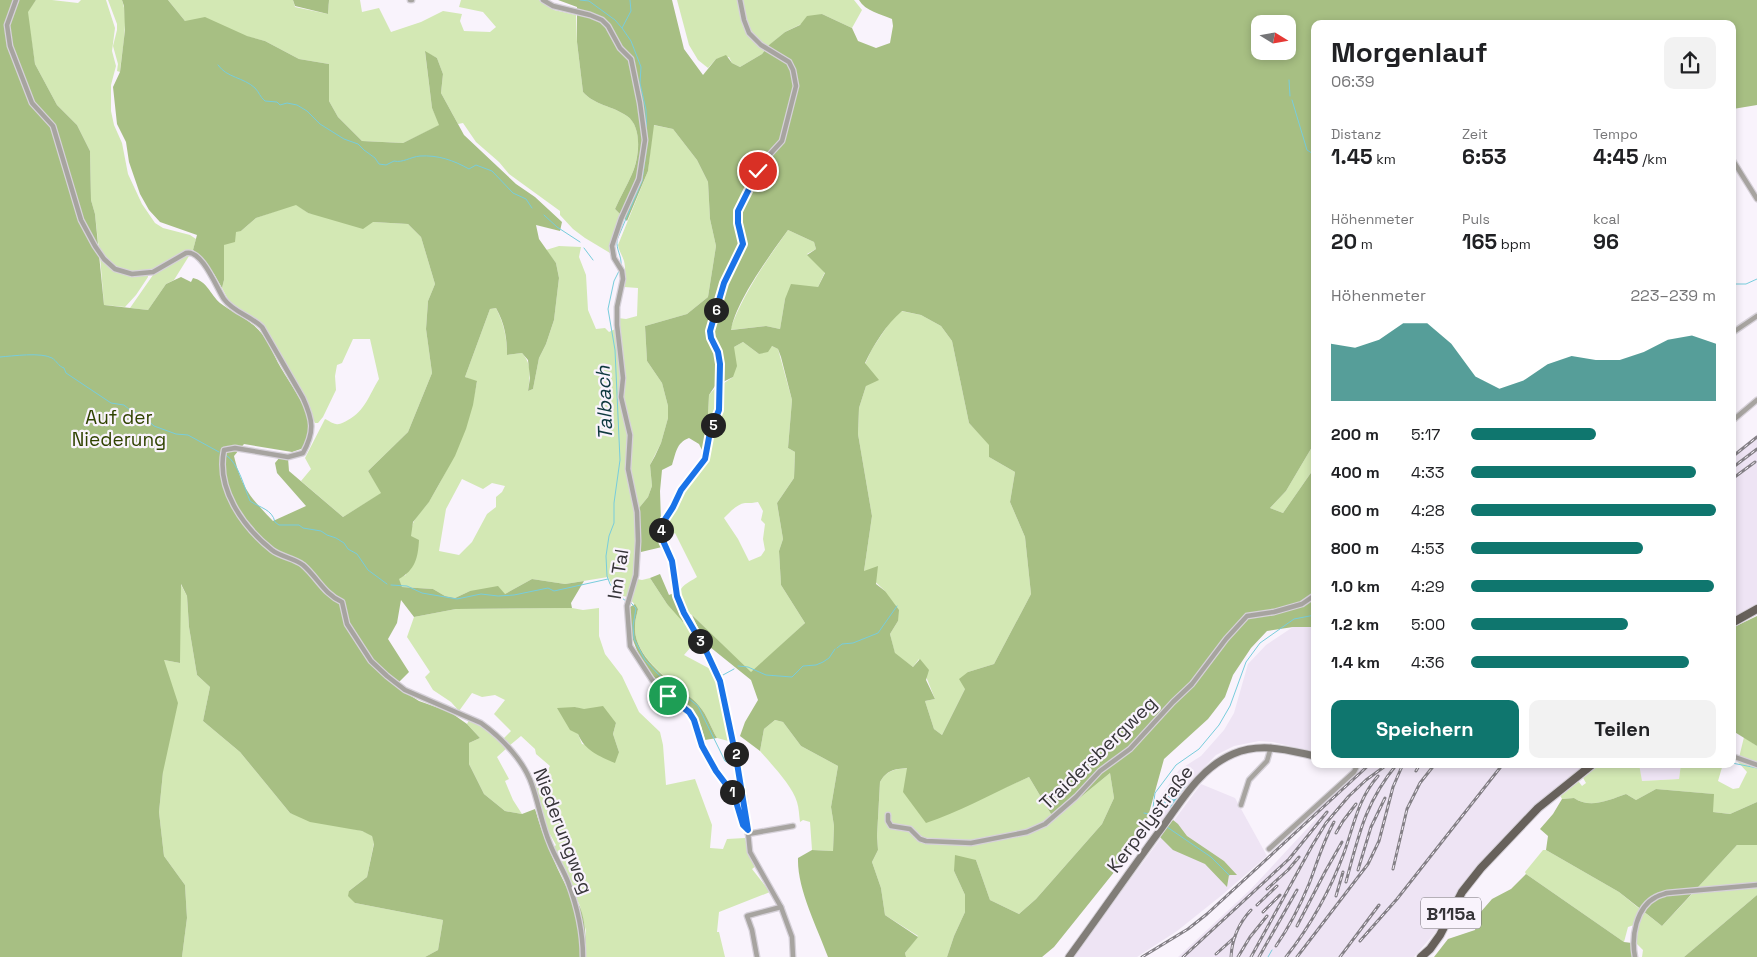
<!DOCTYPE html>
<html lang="de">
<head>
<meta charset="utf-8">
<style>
  :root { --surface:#fff; --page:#f2f2f2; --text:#202124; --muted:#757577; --accent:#0f766e }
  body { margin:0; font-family:"Space Grotesk",sans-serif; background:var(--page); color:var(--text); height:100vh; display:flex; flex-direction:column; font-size:19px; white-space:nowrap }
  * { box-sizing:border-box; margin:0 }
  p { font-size:16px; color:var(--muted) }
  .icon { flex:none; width:28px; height:28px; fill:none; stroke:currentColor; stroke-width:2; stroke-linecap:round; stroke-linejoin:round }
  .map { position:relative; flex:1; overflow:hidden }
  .panel { position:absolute; left:1311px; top:20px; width:425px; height:748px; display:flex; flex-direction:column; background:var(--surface); border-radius:10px; box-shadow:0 2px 8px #0003 }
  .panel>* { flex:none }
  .needle { width:32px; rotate:101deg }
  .controls { position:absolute; left:1251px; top:15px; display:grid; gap:10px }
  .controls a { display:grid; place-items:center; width:45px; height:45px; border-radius:10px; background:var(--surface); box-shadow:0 2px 8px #0003; font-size:25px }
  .pin { position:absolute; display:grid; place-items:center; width:42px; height:42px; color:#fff; margin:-21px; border:2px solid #fff; border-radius:50%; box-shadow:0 1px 5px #0007 }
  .km { position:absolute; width:25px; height:25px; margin:-12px; border-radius:50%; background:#222; color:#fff; font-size:14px; line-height:25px; text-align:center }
  .round { display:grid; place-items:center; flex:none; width:52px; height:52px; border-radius:10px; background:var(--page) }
  .headline { display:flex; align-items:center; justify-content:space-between; height:85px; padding:0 20px }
  h1 { font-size:28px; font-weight:700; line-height:38px }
  .figures { display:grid; grid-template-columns:repeat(3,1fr); gap:8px; height:85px; padding:5px 20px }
  .figures div { display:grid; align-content:center }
  .figures b { font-size:21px; font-weight:700 }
  .figures small { font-size:14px; font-weight:400 }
  .figures p { font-size:14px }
  .chart { height:140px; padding:10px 20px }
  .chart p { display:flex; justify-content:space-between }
  .chart svg { width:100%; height:90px; margin-top:5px; fill:var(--accent); opacity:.7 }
  .action { display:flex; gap:10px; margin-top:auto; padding:10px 20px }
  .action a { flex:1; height:58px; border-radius:10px; background:var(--accent); color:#fff; font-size:20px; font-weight:700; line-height:58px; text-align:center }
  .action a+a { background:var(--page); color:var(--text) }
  ul { padding:0 20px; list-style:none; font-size:16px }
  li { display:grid; grid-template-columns:80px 60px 1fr; align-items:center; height:38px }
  li i { height:12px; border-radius:6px; background:var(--accent) }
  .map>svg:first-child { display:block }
  .built { fill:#eee4f4 }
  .green { fill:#d3e8b4; fill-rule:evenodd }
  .forest { fill:#a7bf83; fill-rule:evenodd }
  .water { fill:#78cddc }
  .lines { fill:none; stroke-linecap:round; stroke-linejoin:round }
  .stream { stroke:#78cddc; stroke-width:1 }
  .minor-casing { stroke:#d6d1d9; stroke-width:7 }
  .secondary-casing { stroke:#d6d1d9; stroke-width:9 }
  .primary-casing { stroke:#d6d1d9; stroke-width:10 }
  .minor { stroke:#a7a4a0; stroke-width:4.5 }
  .secondary { stroke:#817d78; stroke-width:7 }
  .primary { stroke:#67615b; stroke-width:8 }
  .rail-casing { stroke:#848086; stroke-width:3 }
  .rail { stroke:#f9f3fc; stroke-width:1; stroke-dasharray:4; stroke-linecap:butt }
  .route-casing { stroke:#fff; stroke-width:10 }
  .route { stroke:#1a73e8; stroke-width:6 }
  .labels { text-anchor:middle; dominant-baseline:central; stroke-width:4.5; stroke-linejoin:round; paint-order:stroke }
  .shield { fill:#f9f3fc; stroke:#706d73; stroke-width:1 }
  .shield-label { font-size:18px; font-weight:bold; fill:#363438 }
  .park-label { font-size:19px; fill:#304300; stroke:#f9f3fc }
  .street-label { font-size:19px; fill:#363438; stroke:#f9f3fc }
  .water-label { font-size:20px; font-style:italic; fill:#0f393f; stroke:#f9f3fc }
</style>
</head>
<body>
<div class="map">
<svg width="1757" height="957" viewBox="0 0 1757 957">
  <rect width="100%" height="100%" fill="#f9f3fc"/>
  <g class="built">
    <path d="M1757,435V604L1751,609L1733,619V454Z"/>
    <path d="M1293,627H1315V752L1273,742L1259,741L1234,746L1216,755L1194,778L1162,821L1158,814V800L1179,770L1201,756L1224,730L1234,713L1248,664L1266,645Z"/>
    <path d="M1366,764H1589L1477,868L1458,891L1439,928L1414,957H1178L1251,889L1316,819L1312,813Z"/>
    <path d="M1639,764H1681L1679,779L1641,781Z"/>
    <path d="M1201,784L1235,798L1267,856L1222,895L1177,931L1137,957H1073Z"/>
  </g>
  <g class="green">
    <path d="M36,0H52L78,3L81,0H106L115,28L112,51L116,66L111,85V111L114,125L122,143L128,174L142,204L155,223L163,228L190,235L196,239L193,250L178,256L152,271L141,272L126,271L116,267L99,250L95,214L91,200L90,151L77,125L57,105L35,64L27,12Z"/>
    <path d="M108,0H122C129,19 122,51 120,72L117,71L118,64L113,46L117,30V24Z"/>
    <path d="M168,0H293L295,7L328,14L329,0H360L362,12L379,8L391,32L421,22L443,11L462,14L460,21L464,31L490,32L496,27L483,12L459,7L461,0H539L554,10L576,15L577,42L583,92C594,105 613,106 627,116C643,127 639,158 632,174C627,186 620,197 615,209L621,215L613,236L610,253L585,238L573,229L560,215V211L509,174L499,162L476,142L463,123L458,124L441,93L443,74L437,58L425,52L432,108L440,125L403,143L362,141L338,117L329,101V64L299,59L265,41L185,21Z"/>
    <path d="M677,0H738C743,24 744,35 765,50L762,54L740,67L732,63L729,57L716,59L708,68L698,60L689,45Z"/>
    <path d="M742,0H854L862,10L852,28L822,14L785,32L767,47C746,32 747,25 742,0Z"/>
    <path d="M653,125L673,129L697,160L708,182L710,219L716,246L708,297L687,314L645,326L647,361L662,383L668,406V418L661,443L650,465L652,486L648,497L639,508L631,478L629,465L631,442L623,401L618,318L626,319L637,316L638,288L624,287C625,279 626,269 624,261C622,255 619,251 618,245L648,171Z"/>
    <path d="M296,204L308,213L373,222L408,224L421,237L435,284L428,301L426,329L432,373L408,432L368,471L382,493L343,517L301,481L311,469L305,458L325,419C328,420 333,424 336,424C340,425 344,422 348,420C365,411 369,395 379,379L370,339H353L342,363L337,365L335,376L336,390L323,417L318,423H315L268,334L231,305L222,288L224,280V245L236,231H241L256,218Z"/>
    <path d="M788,230L814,242L816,249L807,254L825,272L818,287L785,299L780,329L766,326L730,330C743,294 766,261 788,230Z"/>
    <path d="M559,246L581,247L579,257L586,275L588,310L596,329L605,328L609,332L615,329L621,378L620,389L628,433L627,470L636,522L637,553L634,578L627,597C616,595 613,586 608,577L565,584L532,579L505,594L470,591L455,598L445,596L433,589L402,587L398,578L406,575C408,560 408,534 414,521C418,513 426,507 430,500C453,462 469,425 477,382L465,377L490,309L496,308C504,324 507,337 507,355L522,353C532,364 530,376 528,391L533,389L539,358L546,344L554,320L559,278L556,263L546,250ZM462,479L483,489L492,483L505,486L502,492L496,497V507L487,514L472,542L459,555L439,551L446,509Z"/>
    <path d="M100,256C116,272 125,274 148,275V277L136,295L125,307L104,305Z"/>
    <path d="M185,256H189L174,280L166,284L148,310L130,308L153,275Z"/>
    <path d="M901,311L921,315L941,326L952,341L969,423L990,445L989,457L1015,472L1010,502L1025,537L1031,594L994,664L968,672L965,689L942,735L934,729L925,701L935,699L919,659L913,667L895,654L890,634L898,621L885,591L864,571L872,516L858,434L859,408L866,386L865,364L872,349L892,319Z"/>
    <path d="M743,342L759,354L772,346L778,349L792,400L788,448L795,452L794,478L777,503L783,539L779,551L781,585L805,623L751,673L692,615C686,612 685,610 682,604C675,587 685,585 697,577L675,533L664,539L662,533V525L684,487L705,463L708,457L711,435L722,406V386L724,383L733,377L734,347ZM758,502L763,511L761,520L765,524L763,539L765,550L761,556L749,561L738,539L724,518C730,512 737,504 745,503C751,503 753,503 758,502Z"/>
    <path d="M718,385V409L707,432V437L703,429L708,415L709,395Z"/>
    <path d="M1315,442V467L1283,513L1270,508L1286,491Z"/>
    <path d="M650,578L667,604L687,622L699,642L696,641L684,655L716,672L732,742L717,738C711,728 707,715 700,707C695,700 687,695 680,689C661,674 633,652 635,625C635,620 637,614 638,609L631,600L637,579L642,580Z"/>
    <path d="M180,583L187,596L189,627L197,675L210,687L203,721L240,752L290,813L362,831L372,835L374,843L367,877L349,891L355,903L443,920L438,950L425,957H182L187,918L185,885L164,856L159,812L163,772L164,660L180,663Z"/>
    <path d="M572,608L583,610L599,608V636L605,654L622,676L639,712L660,732L663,745L666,785L695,779L712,825L710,848L723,849L727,839L745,838L749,853L756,866L752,869L770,892L719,912L717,932H719L725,957H586V931L580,906L553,848L556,845L546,827L532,781L545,775L550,766L536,754L535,749L521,736L509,746L503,739L511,731L494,714L505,700L495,695L482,697L472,693L459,711L451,702L433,690L425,677L430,672L407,637L414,617L456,609ZM575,707L616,723L613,734L619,752L582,744L578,734Z"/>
    <path d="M469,720L492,733L507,748L497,757L509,779L505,781L513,800L522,814L505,811L484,794L469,764V743L480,738L467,724Z"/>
    <path d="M775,720L783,722L801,746L838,766L831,807L834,826L833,851L812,850L810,822L803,820L800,822C799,815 799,808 797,802C792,785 771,764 760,751L764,729Z"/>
    <path d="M1744,737L1757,746V802L1730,814L1713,812V794L1656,789L1636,800L1626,794C1609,800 1590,809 1574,798L1562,799L1559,793L1575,781L1579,782L1582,786L1586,783L1582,776L1598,764H1639L1642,781L1679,779L1681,764H1723L1718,781L1733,789L1739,788L1747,772L1738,762Z"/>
    <path d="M908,768L997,791L1029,777L1054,819L1110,773L1114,798L1102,824L1036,899L1019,914L990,900L976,860L954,871L965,895V912L954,936L947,957H906L905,953L918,936L885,915L881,888L872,862L878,850L877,836L880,782C887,770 895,769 908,768Z"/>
    <path d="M1737,845H1757V883L1753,882L1742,885L1697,888Z"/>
    <path d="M1543,850H1546L1619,892L1641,910L1634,925L1628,927L1624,942L1526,874L1525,872Z"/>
    <path d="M1757,888V895L1684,957H1642L1643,950L1636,943L1639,923L1644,912L1662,926L1693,893Z"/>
  </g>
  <g class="forest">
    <path d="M0,0H36L28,12L35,64L57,105L77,125L90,151L91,200L95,214L104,305L148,310L166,284L181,277L191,282L193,278C207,281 210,294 220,303C230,311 243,316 252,324C267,335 272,353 281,368C291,385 313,414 310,434C309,439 306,444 304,448L292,452L244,444L234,456C242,489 251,498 273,521L306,506L277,473L275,463L280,457L288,458L289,471L343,517L381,493L368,471L408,432L432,373L426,329L428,301L435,284L421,237L408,224L373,222L363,229L308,213L296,205L256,218L241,231L236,232L235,242L224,245V280L222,288L214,274L193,250L197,235L160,222L149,210L140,194L129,162L126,142L117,124L113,87L120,72L125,30L124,6L122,0H168L185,21L205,17L247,36L265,41L299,59L329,64V101L338,117L362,141L403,143L439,125L432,108L425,51L437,58L443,74L441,93L464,135L516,184L535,197L562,222L560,231L536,225L539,239L556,263L559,278L554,320L546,344L539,358L533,389L528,391L530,378L528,360L522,353L507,355C507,338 505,324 496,308L490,309L465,377L477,381L473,405L466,429L455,456L429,502L413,522L411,536L419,540C418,558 415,570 399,579L402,587L433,589L445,596L455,598L470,591L498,586L505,594L532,579L565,584L584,581L571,603L572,608L456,609L414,617L401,600L397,623L388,639L409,672L395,686L419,701L450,712L467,724L480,738L469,743V764L484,794L505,811L522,814L535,809C543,837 554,862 567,888C570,895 577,900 580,907C586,923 586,940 586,957H425L438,950L443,920L355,903L348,896L349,891L367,877L374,844L372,836L362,831L310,822L290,813L240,752L203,721L210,687L197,675L189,627L187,596L181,584L180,663L164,660L178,703L163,772L159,812L164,856L185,885L187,918L182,957H0Z"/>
    <path d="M293,0H329L328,14L295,6Z"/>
    <path d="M558,0H672L684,49L703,75L716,59L726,55L732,63L740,67L762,54L769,45L785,32L800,25L807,16L822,14L852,28L858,41L876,48L890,43L893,26L892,19C881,14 865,11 859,0H1757V105L1733,109L1732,24H1315V442L1286,491L1270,508L1283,513L1315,467V627H1293L1267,631L1251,648L1233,675L1225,697L1208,719L1164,759L1146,824L1115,871L1054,947L1042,957H947L954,936L965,912V895L954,871L955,855L976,860L990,900L1019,914L1036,899L1102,824L1114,798L1110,773L1054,819L1029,777C995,792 962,811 926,823L903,792L907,768C894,769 887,770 880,782L877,836L878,850L872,862L881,888L885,915L918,937L905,953L906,957H828C817,927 797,889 798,858L812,850L833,851L834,826L831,807L838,766L801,746L783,722L775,720L764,729L760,751L740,736L745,722L758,700L751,680L705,643L692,615L751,672L805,623L781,585L779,551L783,539L777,503L794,478L795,452L788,448L792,400L781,357L778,349L772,346L768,352L759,354L743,342L734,347L737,366L733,377L715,386L709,395L708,415L703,429L707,437L704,454L699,444L689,438C676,443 676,453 672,465L662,470L660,491L661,522C657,529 657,540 662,547L641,552L639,508L648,497L652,486L650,465L655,456L661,443L668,418V406L662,383L647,361L645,326L687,314L708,297L716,246L710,219L708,182L697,160L673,129L654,125L648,171L627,221L615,209C620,197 627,186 632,174C639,159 643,127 627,116C613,106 594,105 583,92L577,42V7ZM1260,24H1288V51H1260ZM788,230L814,242L816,249L807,255L825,273L818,287L791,284L785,299L780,329L766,326L731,330C736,301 770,255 788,230ZM902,311L921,315L941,326L952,341L969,423L989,445V457L1015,472L1010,502L1025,537L1031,594L994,664L968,672L959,679L965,689L942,735L934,729L925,701L935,699L926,680L929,670L920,659L913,667L895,653L890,634L898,621L899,610L885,591L876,584L878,566L864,571L872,516L858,434L859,408L866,386L879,380L865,363C874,344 886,325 902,311Z"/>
    <path d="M660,574L669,595L674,593L687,622H683L667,604L650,578Z"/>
    <path d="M635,604L638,609C637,614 635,620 635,625C633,652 660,674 680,689C687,695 695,700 700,707C707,715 711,728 717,738L705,740L701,726H698C690,700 683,702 664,687C649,674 633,649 631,630C630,622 631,614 630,607Z"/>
    <path d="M1757,616V746L1733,731L1732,628Z"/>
    <path d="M603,706L616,723L613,734L619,752L615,763C599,756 585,751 578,734L570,730L557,708L575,707L584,709Z"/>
    <path d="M1656,789L1714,794L1713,812L1730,814L1757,802V845H1737L1662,926L1619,892L1546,850L1548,836L1540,829L1553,814L1562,799L1574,798C1590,809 1609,800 1626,794L1636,800Z"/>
    <path d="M1173,820L1178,824L1187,836L1224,861L1237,875H1229L1227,887L1205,864L1173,850L1160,837Z"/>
    <path d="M1526,874L1624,942L1632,943L1633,957H1434L1448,939L1475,930L1479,914L1492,899L1511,889Z"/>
    <path d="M1757,895V957H1684Z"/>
  </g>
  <path class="water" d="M1177,777L1187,784L1170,808L1160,801Z"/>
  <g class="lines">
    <g class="stream">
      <path d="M580,0L589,1L615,20L622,28"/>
      <path d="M218,65C227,78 243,77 255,88C259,92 260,97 265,101L277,102L280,105L287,103L297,105L307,111L320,124L344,139L358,144L364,150L375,158L379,164L386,165L394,161C403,163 410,157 420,156C438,155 453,160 469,169L476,165L492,171L513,193L526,199L532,208"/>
      <path d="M1289,80L1290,96"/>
      <path d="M1292,100L1307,150L1315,155"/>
      <path d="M544,215L557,227L580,242"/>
      <path d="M584,248L593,260"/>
      <path d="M621,265C622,256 616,250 617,240L642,181L647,144L646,110L640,83L641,67L631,41L622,28L631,11L630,0"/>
      <path d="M620,269L614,281L608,309L615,350L620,460L614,503V523L609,536L606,556L607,576L610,584L618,595L626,601"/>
      <path d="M1732,284H1746L1757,279"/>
      <path d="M0,357C13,356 41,352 52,358C57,361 58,366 64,368L66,373L111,403L124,405L130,410L143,416L154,426L176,434L188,435L219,452"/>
      <path d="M226,455C239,464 244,487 250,501C260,508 272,509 275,522L279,525H299L303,528L321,531L327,535L336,538L344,543L348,549L357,554L368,570L387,584"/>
      <path d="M391,585L407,586L422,593L457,599L481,594L498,596L514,595L548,588L554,591L608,579"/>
      <path d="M630,602L636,608L633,626L634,639L645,660L658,674L698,706L725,761L737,767"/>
      <path d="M837,648L842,644L853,643L878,633L897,606"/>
      <path d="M738,666L748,667L766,675L792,677L803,666L816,665L823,662L829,658L835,649"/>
      <path d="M723,675L734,669"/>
      <path d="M1732,763L1757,768"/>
      <path d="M1144,813L1152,815"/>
      <path d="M1162,823L1152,815L1155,793L1176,765L1199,749L1219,725L1230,706L1246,662L1260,643L1294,619L1315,615"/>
      <path d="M1167,827L1211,857L1229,875"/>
      <path d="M1268,957L1272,950"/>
    </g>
    <g class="minor-casing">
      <g id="minor">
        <path d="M16,0L7,25L10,46L32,103L53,126L81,220L95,246L104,259L115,269L132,274L153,272L186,253C202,249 217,289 224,299C233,312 251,316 262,327L303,398C313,420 315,431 303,453L288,457L235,448L224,450C216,488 242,526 272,550C281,557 294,558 303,565C317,577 324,594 342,602L347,624L371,661L387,676L405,690L481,723C502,738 524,761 532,785C539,805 542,825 550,844C555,857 563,869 568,882C577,906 583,931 583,957"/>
        <path d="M410,0H412"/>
        <path d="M543,0L553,6L590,15L602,20L608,26L620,48L631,59L640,103L645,140L639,179L621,219L612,246L614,258L622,271L623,279L617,307V325L623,378L621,397L630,435L628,469L637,512L638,541L636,575L627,606L630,646L652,680L667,695L689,711L694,720L702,746L716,771L734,795L743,825L748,830"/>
        <path d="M740,0L744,20L749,33L761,45L789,62L793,70L796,86L782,141L761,164L738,211V223L743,244L724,283L710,331L711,338L719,352L720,363L719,411L710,432L705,459L681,490L673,507L662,524L660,534L662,542L672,561L677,596L684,613L718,673L721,681L745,802L750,852L781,907L792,937L793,957"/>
        <path d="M1732,159L1757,199"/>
        <path d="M1732,333L1757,316"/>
        <path d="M1732,421L1757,400"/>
        <path d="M1732,756L1757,765"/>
        <path d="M1241,805L1249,780L1267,761L1271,747"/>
        <path d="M888,815V821L891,826L910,829L920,839L926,841L971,843L1027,832L1045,824L1076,797L1100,771L1130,749L1173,702L1192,684L1226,639L1247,616L1274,612L1302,604L1315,595"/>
        <path d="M748,834L793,826"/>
        <path d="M1269,849L1354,772L1358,764"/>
        <path d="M757,957L752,930L747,916L781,907"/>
        <path d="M1635,957C1631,937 1636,907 1656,897C1659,895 1664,894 1667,893L1757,885"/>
      </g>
    </g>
    <g class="secondary-casing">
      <path id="secondary" d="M1069,957C1099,916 1128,874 1158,833C1180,804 1198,769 1233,754C1261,742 1287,750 1315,756"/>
    </g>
    <g class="primary-casing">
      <g id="primary">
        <path d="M1732,623L1757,609"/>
        <path d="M1421,957L1430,949L1440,935L1462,892L1481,868L1538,808L1593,764"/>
      </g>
    </g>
    <use href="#minor" class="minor"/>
    <use href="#secondary" class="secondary"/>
    <use href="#primary" class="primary"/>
    <g class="rail-casing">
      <g id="rail">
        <path d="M1732,457L1757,437"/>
        <path d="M1732,468L1757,449"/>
        <path d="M1732,479L1755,462"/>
        <path d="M1416,771L1420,764"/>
        <path d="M1336,833L1343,821L1356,804"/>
        <path d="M1393,869L1407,809L1420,783L1435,764"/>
        <path d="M1358,870L1371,827L1385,798"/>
        <path d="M1346,882C1359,834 1365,803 1397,764"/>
        <path d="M1267,889L1288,870L1299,857"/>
        <path d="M1336,896L1343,872"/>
        <path d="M1257,905L1277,886"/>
        <path d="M1263,912L1280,895"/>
        <path d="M1297,926L1325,872L1342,842"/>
        <path d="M1360,941L1397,899L1503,764"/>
        <path d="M1276,946C1289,927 1300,906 1309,884C1317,863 1323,842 1334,822"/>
        <path d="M1216,954L1235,937"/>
        <path d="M1142,957L1188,929L1207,914L1370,764"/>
        <path d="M1183,957L1289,859L1327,812"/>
        <path d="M1231,957C1232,938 1238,924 1251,910"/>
        <path d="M1238,957L1250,937L1267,916"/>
        <path d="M1251,957L1312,846L1326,823L1349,796L1366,780L1388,764"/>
        <path d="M1259,957L1297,890"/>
        <path d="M1286,957C1311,925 1330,891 1344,853C1354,825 1358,799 1378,776"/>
        <path d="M1297,957L1368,864L1379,841L1393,787L1403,764"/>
        <path d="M1340,957L1379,905"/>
      </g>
    </g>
    <use href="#rail" class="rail"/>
  </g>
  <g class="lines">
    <g class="route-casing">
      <path id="route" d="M668,696L689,712L694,720L702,746L716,771L734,795L743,825L748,830L736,757L720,681L706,651L684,613L677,596L672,561L660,534L662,524L673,507L681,490L705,459L710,432L719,410L720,364L718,352L711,338L710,331L724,283L743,244L738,223V211L758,171"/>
    </g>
    <use href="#route" class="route"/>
  </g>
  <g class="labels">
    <rect class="shield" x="1421" y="897.5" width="60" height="31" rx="4"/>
    <g class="shield-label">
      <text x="1451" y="913">B115a</text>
    </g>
    <g class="park-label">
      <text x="119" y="417">Auf der<tspan x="119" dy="22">Niederung</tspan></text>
    </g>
    <g class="street-label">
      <text transform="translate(618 574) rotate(-81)">Im Tal</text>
      <text transform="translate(1098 753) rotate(-44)">Traidersbergweg</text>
      <text transform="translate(1150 819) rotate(-53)">Kerpelystraße</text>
      <text transform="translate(563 831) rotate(69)">Niederungweg</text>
    </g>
    <g class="water-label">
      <text transform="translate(604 403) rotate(-92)">Talbach</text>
    </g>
  </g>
</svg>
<div class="controls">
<a><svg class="needle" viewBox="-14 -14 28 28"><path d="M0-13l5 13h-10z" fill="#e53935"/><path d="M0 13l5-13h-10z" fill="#757577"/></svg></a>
</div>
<div class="pin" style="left:668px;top:696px;background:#1e9e55"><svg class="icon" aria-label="arrive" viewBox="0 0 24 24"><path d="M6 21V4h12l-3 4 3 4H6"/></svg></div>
<div class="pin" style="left:758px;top:171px;background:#d93025"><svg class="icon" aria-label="check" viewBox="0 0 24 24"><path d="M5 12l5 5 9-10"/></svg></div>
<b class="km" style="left:732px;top:792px">1</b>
<b class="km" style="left:736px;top:754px">2</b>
<b class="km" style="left:700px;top:641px">3</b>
<b class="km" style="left:661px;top:530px">4</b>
<b class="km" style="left:713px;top:425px">5</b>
<b class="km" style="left:716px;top:310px">6</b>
<section class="panel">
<div class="headline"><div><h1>Morgenlauf</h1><p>06:39</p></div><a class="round"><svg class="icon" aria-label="share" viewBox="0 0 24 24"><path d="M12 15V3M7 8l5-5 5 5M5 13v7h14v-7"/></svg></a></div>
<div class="figures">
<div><p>Distanz</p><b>1.45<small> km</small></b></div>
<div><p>Zeit</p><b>6:53</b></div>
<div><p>Tempo</p><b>4:45<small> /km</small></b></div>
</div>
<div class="figures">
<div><p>Höhenmeter</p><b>20<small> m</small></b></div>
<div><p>Puls</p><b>165<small> bpm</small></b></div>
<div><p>kcal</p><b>96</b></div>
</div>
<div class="chart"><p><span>Höhenmeter</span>223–239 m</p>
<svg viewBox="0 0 160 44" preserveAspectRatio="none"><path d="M0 44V16L10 18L20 14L30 6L40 6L50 16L60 32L70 38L80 34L90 26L100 22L110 24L120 24L130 20L140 14L150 12L160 16V44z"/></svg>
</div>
<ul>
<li><b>200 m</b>5:17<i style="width:51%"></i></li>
<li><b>400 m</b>4:33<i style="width:92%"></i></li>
<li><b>600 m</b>4:28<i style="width:100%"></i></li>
<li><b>800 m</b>4:53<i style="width:70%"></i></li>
<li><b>1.0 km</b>4:29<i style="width:99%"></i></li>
<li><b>1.2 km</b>5:00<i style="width:64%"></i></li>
<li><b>1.4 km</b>4:36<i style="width:89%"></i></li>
</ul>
<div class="action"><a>Speichern</a><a>Teilen</a></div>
</section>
</div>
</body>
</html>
